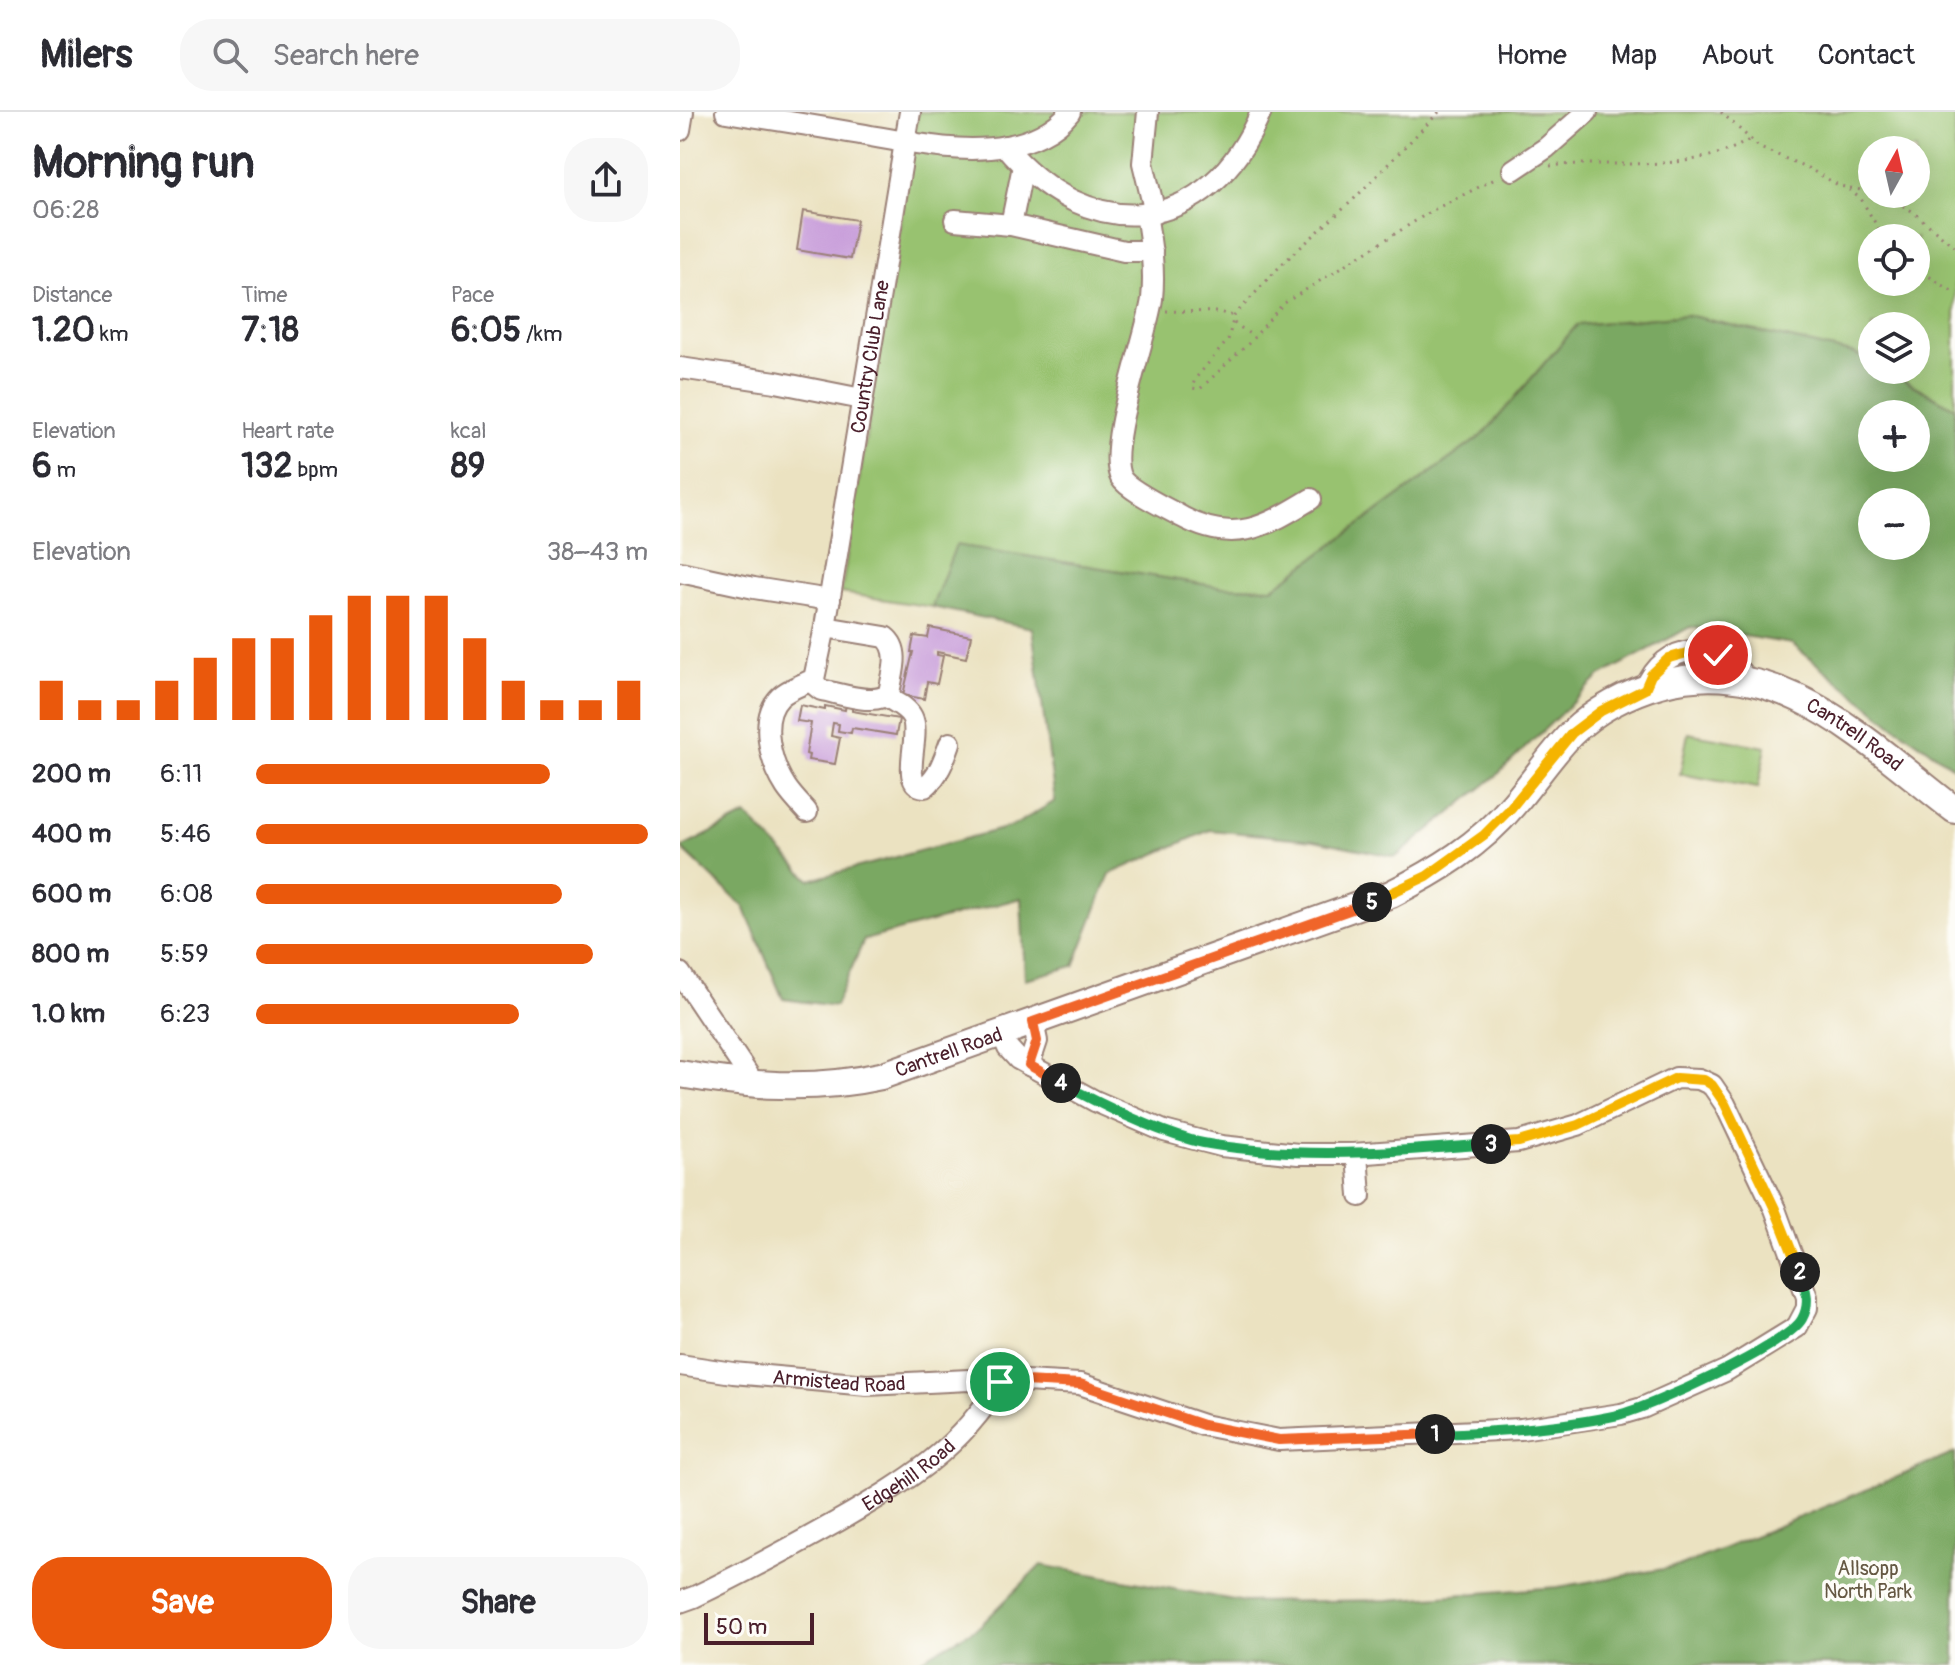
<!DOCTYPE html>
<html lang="en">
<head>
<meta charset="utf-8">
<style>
  :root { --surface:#fff; --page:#f7f7f7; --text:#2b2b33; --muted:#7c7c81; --line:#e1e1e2; --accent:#ea580c }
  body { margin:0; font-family:Pangolin,sans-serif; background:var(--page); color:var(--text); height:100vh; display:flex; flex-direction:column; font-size:30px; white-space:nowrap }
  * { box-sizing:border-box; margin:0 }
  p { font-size:26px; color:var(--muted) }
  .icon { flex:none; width:44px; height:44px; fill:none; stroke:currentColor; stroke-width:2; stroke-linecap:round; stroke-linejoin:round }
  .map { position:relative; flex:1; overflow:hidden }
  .details { display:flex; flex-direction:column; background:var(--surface); width:680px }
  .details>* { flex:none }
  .needle { width:52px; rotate:8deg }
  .tools { position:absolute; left:1178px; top:24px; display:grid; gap:16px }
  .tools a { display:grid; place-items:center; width:72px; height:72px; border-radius:50%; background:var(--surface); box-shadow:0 8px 32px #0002; font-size:40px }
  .scale { position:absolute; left:24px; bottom:20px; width:110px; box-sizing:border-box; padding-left:8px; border:4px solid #4a1f2b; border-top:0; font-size:22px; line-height:28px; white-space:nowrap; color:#4a1f2b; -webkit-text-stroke:6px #fdfcf7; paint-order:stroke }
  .pin { position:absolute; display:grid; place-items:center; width:68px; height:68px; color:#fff; margin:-34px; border:4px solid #fff; border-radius:50%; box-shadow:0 2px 8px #0007 }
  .km { position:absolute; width:40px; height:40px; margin:-20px; border-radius:50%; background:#222; color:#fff; font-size:22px; line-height:40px; text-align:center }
  .round { display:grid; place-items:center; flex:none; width:84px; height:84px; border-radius:32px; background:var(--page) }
  .overview { display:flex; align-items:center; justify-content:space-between; height:136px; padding:0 32px }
  h1 { font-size:44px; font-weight:700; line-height:60px }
  .metrics { display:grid; grid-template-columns:repeat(3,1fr); gap:12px; height:136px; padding:8px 32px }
  .metrics div { display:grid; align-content:center }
  .metrics b { font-size:34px; font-weight:700 }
  .metrics small { font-size:22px; font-weight:400 }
  .metrics p { font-size:22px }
  .chart { height:224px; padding:16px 32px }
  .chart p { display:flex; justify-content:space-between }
  .chart svg { width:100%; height:144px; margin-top:8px; stroke:var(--accent); stroke-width:6 }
  .action { display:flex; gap:16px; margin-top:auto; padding:16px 32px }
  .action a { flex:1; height:92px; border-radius:32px; background:var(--accent); color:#fff; font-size:32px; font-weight:700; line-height:92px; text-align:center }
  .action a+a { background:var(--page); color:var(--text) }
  ul { padding:0 32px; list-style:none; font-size:26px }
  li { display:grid; grid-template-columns:128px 96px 1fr; align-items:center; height:60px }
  li i { height:20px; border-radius:10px; background:var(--accent) }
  header { display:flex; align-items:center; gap:48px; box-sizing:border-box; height:112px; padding:0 40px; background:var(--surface); border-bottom:2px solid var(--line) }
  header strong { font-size:38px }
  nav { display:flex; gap:44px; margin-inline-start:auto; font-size:28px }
  .search { width:560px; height:72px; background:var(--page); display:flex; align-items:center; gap:20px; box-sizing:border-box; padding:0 28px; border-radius:32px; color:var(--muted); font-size:30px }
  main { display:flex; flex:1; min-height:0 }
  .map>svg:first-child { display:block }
  .green { fill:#98c26f; stroke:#71704d; stroke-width:2; fill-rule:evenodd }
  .forest { fill:#7aa862; stroke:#626446; stroke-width:2; fill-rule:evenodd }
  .building { fill:#c89dda }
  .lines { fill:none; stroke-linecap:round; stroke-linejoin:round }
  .minor-casing { stroke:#9a8076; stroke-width:24 }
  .major-casing { stroke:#9a8076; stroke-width:30 }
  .path { stroke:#9a8076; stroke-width:3; stroke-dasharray:2 6; stroke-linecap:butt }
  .minor { stroke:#fff; stroke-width:20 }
  .major { stroke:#fff; stroke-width:26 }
  .split-1-casing { stroke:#fff; stroke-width:16 }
  .split-2-casing { stroke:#fff; stroke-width:16 }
  .split-3-casing { stroke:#fff; stroke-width:16 }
  .split-4-casing { stroke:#fff; stroke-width:16 }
  .split-5-casing { stroke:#fff; stroke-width:16 }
  .split-6-casing { stroke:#fff; stroke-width:16 }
  .split-1 { stroke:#f0652b; stroke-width:10 }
  .split-2 { stroke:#22a559; stroke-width:10 }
  .split-3 { stroke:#f5b400; stroke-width:10 }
  .split-4 { stroke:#22a559; stroke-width:10 }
  .split-5 { stroke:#f0652b; stroke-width:10 }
  .split-6 { stroke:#f5b400; stroke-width:10 }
  .labels { text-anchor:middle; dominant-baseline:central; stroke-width:7; stroke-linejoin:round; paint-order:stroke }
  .street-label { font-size:20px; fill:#4a1f2b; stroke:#fdfcf7 }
  .park-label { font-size:20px; fill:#655843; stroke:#fdfcf7 }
</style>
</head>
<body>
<header>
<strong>Milers</strong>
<div class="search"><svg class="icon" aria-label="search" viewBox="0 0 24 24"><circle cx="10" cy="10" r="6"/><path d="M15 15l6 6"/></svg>Search here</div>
<nav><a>Home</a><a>Map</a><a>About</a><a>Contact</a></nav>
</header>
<main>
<section class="details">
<div class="overview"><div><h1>Morning run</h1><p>06:28</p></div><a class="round"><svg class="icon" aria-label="share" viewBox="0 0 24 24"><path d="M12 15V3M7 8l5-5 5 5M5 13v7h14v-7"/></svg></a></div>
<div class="metrics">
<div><p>Distance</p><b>1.20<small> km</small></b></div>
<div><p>Time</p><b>7:18</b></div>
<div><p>Pace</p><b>6:05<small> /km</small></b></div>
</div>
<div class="metrics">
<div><p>Elevation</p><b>6<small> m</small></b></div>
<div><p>Heart rate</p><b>132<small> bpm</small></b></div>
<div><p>kcal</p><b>89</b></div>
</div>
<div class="chart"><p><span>Elevation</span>38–43 m</p>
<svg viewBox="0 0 160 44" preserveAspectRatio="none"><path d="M5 44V32M15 44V38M25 44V38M35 44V32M45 44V25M55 44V19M65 44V19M75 44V12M85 44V6M95 44V6M105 44V6M115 44V19M125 44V32M135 44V38M145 44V38M155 44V32"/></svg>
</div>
<ul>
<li><b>200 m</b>6:11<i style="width:75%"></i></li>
<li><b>400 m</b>5:46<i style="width:100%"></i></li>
<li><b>600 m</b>6:08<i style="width:78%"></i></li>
<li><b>800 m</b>5:59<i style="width:86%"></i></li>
<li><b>1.0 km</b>6:23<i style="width:67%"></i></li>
</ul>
<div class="action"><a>Save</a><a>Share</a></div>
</section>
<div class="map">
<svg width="1275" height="1553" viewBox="0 0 1275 1553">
  <rect width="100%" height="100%" fill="#fdfcf7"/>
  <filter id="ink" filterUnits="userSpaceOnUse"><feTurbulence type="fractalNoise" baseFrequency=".0125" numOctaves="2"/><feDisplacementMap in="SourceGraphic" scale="16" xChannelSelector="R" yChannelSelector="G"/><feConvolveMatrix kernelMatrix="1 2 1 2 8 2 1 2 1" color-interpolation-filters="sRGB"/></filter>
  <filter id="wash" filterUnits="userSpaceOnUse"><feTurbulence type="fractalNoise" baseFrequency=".006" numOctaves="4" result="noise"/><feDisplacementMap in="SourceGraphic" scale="32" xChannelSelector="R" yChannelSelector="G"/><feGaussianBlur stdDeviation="1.8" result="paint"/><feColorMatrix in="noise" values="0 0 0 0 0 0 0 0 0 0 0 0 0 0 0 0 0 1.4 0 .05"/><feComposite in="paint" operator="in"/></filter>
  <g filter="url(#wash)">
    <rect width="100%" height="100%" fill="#ebe2c1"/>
    <g class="green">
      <path d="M238,0H1275V296L1205,258H1236V214H1192V251L1175,242L1007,203L897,213L804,322L593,476L541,475L276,433L252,495L161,481ZM1192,38H1236V82H1192ZM1192,126H1236V170H1192Z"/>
      <path d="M1008,621L1086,635L1078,676L1000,662Z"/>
    </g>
    <g class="forest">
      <path d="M1007,203L1175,242L1192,251V258H1205L1275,296V656L1213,613L1112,532L1010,515L920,564L816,664L716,745L634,728L530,718L430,762L394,854L345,867L341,786L184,828L155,894L103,887L64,795L1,736L66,703L130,768L333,714L375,689L352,516L252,495L276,433L541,475L593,476L804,322L897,213ZM1192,302H1236V346H1192ZM1192,390H1236V434H1192Z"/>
      <path d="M1275,1341V1553H232L300,1514L361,1453L565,1490L708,1488L878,1475L1001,1454Z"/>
    </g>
    <g id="blocks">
      <g class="building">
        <path d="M123,99L177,108L170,147L117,138Z"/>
        <path d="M250,516L291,524L286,546L257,540V543L263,544L257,572L247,570L244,587L223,583L233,540H231L234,524L248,526Z"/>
        <path d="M120,593L145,598V594L165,598L166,593L172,594V599L219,607L216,623L172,616L171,621L158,619L159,612L153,611L151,624L160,626L155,652L128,648L129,643L126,642L131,611L117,609Z"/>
      </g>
    </g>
  </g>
  <g filter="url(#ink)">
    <use href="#blocks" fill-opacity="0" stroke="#9a8076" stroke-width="2"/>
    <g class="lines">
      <g class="minor-casing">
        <g id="minor">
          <path d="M46,0C89,7 131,13 174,21C222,29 277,43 326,34C350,30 375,19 390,0"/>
          <path d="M468,0L463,51L475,101"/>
          <path d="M0,18L3,0"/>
          <path d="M325,34C410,135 529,125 581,0"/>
          <path d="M833,58L866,36L907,0"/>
          <path d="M466,102C471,131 475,158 472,187C467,224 425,336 441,366C448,378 488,397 502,405C554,433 585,415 631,387"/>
          <path d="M275,108L331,113L444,139H472"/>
          <path d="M331,113L343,54"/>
          <path d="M0,256L96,270L182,287"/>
          <path d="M0,460L74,476L150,488"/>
          <path id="s1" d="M145,515L230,0"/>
          <path d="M145,515L205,525C222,538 212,563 209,581C195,595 159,581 141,578L136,574L134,567Z"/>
          <path d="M965,577C985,529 1036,526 1066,567"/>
          <path d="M207,585C216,591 227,595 232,605C242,625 218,673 245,675C259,663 264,648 270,631"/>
          <path d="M127,700C120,692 112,684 106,675C91,652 78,607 100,585C108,577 124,572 134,567"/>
          <path d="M0,861L75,973"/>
          <path d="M349,953L357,929L353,910"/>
          <path d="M677,1042L680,1084"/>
          <path id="s2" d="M0,1253L53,1261L187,1273L289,1268L320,1270"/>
          <path id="s3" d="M0,1490L14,1485C64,1461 112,1435 160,1408C225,1370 281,1337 320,1270L345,1269L400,1272L523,1313L599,1328L841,1317L941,1302L962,1296L1047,1258L1117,1215L1127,1196V1185L1095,1097L1045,992L1032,973L1019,967L996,966L898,1013L839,1030L673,1042H618L541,1034L484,1019L415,989L338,947L328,936L322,922"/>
        </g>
      </g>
      <g class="major-casing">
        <g id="major">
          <path id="s4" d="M0,962C68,974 133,979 201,964L711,782C757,759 800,733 833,693C853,670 870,644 891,622C915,598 948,581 980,572C1101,539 1187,631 1275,698"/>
        </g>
      </g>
      <g class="path">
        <path d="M759,0L673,88L602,152L554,204L548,228L515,267L512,276L520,277L569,231L603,192L753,98L817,66"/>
        <path d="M1041,0L1080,36L1126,55L1160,74L1192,80"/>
        <path d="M870,54C935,47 1010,63 1069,28"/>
        <path d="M1169,78L1181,87L1204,126"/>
        <path d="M1202,82L1232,99L1275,135"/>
        <path d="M1236,156L1275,181"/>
        <path d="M486,199L539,200L554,204"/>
        <path d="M554,211L574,225"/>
      </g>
      <use href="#minor" class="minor"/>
      <use href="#major" class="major"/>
    </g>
  </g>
  <g class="lines" filter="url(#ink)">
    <g class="split-1-casing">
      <path id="split-1" d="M320,1270L345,1269L400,1272L523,1313L599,1328L755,1322"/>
    </g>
    <g class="split-2-casing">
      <path id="split-2" d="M755,1322C816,1320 879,1316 938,1303C969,1296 1108,1233 1122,1207C1131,1191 1126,1176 1120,1160"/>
    </g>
    <g class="split-3-casing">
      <path id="split-3" d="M811,1032L839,1030L898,1013L996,966L1024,968L1032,973L1045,992L1095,1097L1120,1160"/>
    </g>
    <g class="split-4-casing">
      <path id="split-4" d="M381,971C422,993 466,1015 511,1028C532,1034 555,1036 577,1038C656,1045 732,1038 811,1032"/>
    </g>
    <g class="split-5-casing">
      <path id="split-5" d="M381,971L349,953L357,929L353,910L692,790"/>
    </g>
    <g class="split-6-casing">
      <path id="split-6" d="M692,790L747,764L804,723L831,696L892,621L921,599L965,577L971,563L989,546L1014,539L1038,543"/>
    </g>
    <use href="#split-1" class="split-1"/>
    <use href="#split-2" class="split-2"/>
    <use href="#split-3" class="split-3"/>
    <use href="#split-4" class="split-4"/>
    <use href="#split-5" class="split-5"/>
    <use href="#split-6" class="split-6"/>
  </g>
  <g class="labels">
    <g class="street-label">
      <text stroke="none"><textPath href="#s1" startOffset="274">Country Club Lane</textPath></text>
      <text stroke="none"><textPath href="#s4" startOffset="1300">Cantrell Road</textPath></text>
      <text stroke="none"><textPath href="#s4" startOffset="274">Cantrell Road</textPath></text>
      <text stroke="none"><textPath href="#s2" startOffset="160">Armistead Road</textPath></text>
      <text stroke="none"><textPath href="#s3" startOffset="262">Edgehill Road</textPath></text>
    </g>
    <g class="park-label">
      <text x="1188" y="1456">Allsopp<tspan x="1188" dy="23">North Park</tspan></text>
    </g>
  </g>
</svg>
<div class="tools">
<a><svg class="needle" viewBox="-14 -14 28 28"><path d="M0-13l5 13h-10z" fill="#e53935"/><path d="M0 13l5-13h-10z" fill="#7c7c81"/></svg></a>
<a><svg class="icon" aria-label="locate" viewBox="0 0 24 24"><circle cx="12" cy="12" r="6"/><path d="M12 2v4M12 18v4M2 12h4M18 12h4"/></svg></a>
<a><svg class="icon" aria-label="layers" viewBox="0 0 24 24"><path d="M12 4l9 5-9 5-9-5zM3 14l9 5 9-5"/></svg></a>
<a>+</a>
<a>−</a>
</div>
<div class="scale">50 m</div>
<div class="pin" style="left:320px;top:1270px;background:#1e9e55"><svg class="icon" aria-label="arrive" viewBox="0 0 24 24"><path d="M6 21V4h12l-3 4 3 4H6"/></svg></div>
<div class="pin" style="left:1038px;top:543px;background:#d93025"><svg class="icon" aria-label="check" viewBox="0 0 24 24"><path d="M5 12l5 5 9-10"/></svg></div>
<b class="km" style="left:755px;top:1322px">1</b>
<b class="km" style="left:1120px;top:1160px">2</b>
<b class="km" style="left:811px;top:1032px">3</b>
<b class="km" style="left:381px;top:971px">4</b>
<b class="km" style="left:692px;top:790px">5</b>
</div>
</main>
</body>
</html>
